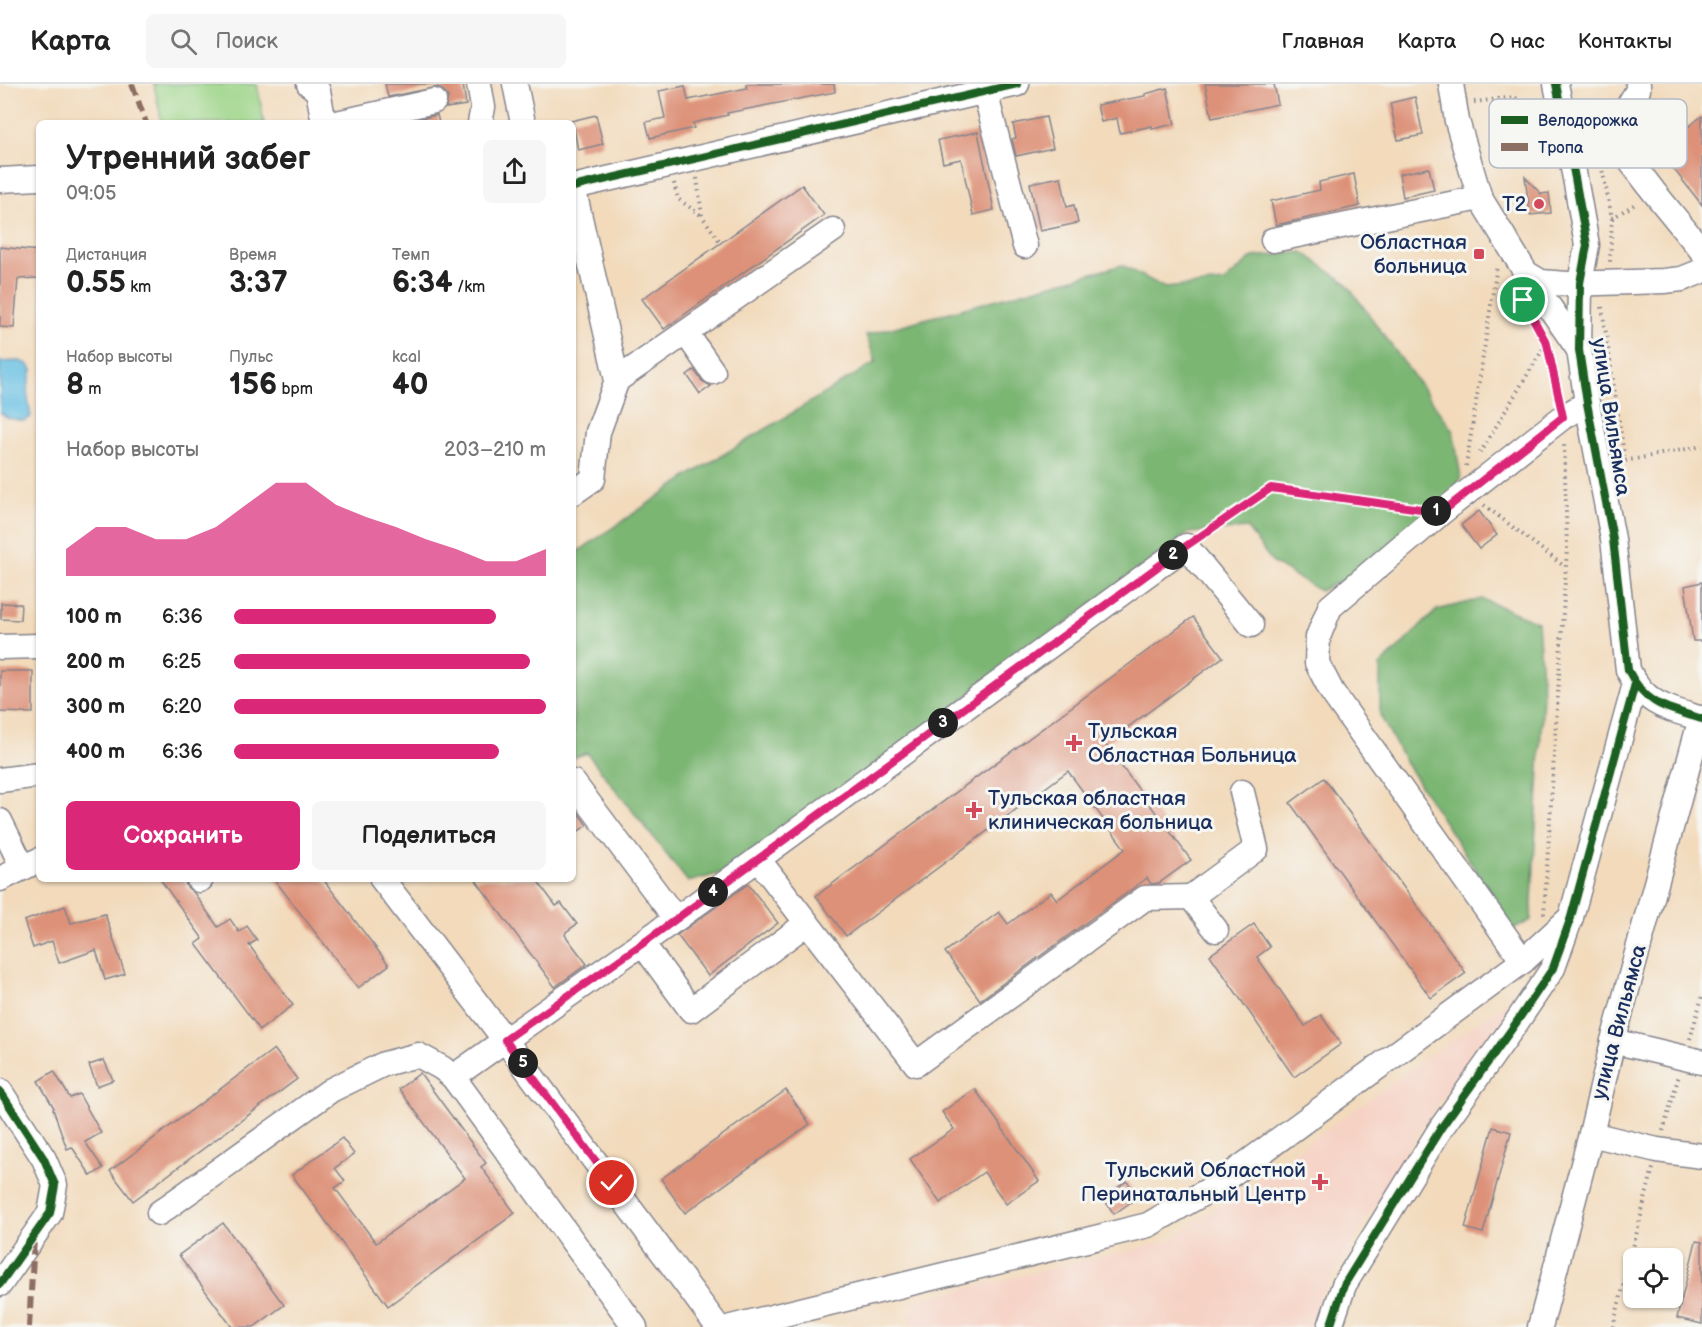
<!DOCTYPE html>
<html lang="ru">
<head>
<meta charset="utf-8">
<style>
  :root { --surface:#fff; --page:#f6f6f6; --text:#222; --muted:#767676; --line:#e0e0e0; --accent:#db2777 }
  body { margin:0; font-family:"Balsamiq Sans",sans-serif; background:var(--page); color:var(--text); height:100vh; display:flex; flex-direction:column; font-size:22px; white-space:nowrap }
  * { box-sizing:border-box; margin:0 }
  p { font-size:20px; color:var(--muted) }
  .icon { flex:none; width:33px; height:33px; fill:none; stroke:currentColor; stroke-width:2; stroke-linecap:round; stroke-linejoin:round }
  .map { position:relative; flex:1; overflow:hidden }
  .details { position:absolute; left:36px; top:36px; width:540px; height:762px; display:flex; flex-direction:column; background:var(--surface); border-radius:9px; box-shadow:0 2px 4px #0004 }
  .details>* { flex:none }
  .buttons { position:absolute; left:1623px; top:1164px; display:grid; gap:12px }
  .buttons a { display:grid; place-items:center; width:60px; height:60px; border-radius:9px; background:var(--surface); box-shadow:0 2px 4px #0004; font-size:30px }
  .pin { position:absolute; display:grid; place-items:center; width:51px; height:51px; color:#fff; margin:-26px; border:3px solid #fff; border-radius:50%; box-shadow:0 2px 6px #0007 }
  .km { position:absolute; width:30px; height:30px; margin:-15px; border-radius:50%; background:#222; color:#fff; font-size:16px; line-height:30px; text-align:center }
  .round { display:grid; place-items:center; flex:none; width:63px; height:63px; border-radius:9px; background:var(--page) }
  .headline { display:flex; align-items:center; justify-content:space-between; height:102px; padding:0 30px }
  h1 { font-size:33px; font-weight:700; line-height:45px }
  .metrics { display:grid; grid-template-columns:repeat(3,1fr); gap:9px; height:102px; padding:6px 30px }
  .metrics div { display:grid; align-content:center }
  .metrics b { font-size:30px; font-weight:700 }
  .metrics small { font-size:16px; font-weight:400 }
  .metrics p { font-size:16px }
  .chart { height:168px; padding:12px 30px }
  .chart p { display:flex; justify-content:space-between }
  .chart svg { width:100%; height:108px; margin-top:6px; fill:var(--accent); opacity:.7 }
  .button { display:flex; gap:12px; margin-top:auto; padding:12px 30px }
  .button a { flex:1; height:69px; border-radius:9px; background:var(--accent); color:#fff; font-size:24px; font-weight:700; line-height:69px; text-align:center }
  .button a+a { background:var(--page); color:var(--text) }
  ul { padding:0 30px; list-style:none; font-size:20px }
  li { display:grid; grid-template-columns:96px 72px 1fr; align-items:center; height:45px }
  li i { height:15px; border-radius:8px; background:var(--accent) }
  header { display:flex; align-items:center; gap:36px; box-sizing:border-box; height:84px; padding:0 30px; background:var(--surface); border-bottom:2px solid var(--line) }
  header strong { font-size:28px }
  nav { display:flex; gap:33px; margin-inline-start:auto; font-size:21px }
  .search { width:420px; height:54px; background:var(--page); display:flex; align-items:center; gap:15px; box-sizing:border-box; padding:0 21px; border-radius:9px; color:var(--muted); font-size:22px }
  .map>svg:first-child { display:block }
  .built { fill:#f6d2c4 }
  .green { fill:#9bd486; stroke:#5b8272; stroke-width:1.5 }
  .forest { fill:#7cb673; stroke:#4c7268; stroke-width:1.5 }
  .water { fill:#64bee2; stroke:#4076a0; stroke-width:1.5 }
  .building { fill:#dd9178 }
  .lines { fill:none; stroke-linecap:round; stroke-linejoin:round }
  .minor-casing { stroke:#86848c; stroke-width:27 }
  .path { stroke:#86848c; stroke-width:4; stroke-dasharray:1.5 4.5; stroke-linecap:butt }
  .minor { stroke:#fff; stroke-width:24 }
  .quiet { stroke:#8d6e63; stroke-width:6; stroke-dasharray:12 6; stroke-linecap:butt }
  .cycleway-casing { stroke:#f6f6f2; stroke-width:11 }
  .cycleway { stroke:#1b5e20; stroke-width:8 }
  .route-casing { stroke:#fff; stroke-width:12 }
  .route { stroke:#db2777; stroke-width:8 }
  .poi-dot { fill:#d1495b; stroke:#f6f6f2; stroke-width:2 }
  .labels { text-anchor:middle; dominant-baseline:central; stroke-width:6; stroke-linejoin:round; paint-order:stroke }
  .poi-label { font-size:21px; fill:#1b2f5e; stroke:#f6f6f2; text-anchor:end }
  .street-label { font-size:21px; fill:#1b2f5e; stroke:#f6f6f2 }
  .key { fill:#f6f6f2; stroke:#b4bac6; stroke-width:1.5 }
  .key-label { font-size:16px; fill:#1b2f5e }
</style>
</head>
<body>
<header>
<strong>Карта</strong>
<div class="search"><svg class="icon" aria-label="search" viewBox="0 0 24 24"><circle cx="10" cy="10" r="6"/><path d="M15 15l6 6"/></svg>Поиск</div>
<nav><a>Главная</a><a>Карта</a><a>О нас</a><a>Контакты</a></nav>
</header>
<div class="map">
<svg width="1702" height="1243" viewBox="0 0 1702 1243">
  <rect width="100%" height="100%" fill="#f6f6f2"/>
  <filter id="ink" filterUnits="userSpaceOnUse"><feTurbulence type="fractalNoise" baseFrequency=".0167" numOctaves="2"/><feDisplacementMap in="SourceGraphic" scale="12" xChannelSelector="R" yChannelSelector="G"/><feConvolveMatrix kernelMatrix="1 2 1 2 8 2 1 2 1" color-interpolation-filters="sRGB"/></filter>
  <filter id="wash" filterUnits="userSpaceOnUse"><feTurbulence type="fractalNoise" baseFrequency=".008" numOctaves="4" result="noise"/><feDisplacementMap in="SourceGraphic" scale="24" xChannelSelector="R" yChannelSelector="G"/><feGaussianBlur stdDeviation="1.35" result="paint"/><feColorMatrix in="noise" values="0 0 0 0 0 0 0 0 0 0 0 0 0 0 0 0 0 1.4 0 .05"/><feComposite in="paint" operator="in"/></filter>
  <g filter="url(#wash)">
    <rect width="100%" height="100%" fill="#f2dabb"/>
    <path class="built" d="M1526,904L1424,1039L1318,1217L1314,1243H910L914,1217L1169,1157Z"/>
    <path class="green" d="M154,0H257L264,39H162Z"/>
    <g class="forest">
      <path d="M1303,168L1346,199L1453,346L1461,394L1452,411L1357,489L1320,507L1273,479L1247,444L1189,449L730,787L688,798L587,669L573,674V471L690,391L876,278L866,251L1122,181L1165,204L1224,198L1253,173Z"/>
      <path d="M1482,515L1538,538L1543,609L1531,836L1514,845L1407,681L1380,631V582L1437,526Z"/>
    </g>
    <path class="water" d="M19,277L28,280L32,286L27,307L31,333L24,337L8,334L0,328V278Z"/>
    <g id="blocks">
      <g class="building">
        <path d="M385,0H463L466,21L446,24L448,13L444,7L438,3L388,13Z"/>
        <path d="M746,0H834L835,8L727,29L728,31L693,39L694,44L650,54L646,38L665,34L659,7L685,2L688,16L747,4Z"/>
        <path d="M1205,0H1274L1278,20L1212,34Z"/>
        <path d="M1167,4L1175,40L1152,45V42L1120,49L1117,34L1101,38L1097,21L1145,12V10Z"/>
        <path d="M1415,13L1423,51L1398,56L1390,19Z"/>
        <path d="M437,31L439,39H401Z"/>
        <path d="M596,31L603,60L578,66L573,39L571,37Z"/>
        <path d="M1702,32V121L1654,60L1668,49L1673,55Z"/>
        <path d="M1046,33L1053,64L1016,72L1012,55L1016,54L1013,40Z"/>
        <path d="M978,48L994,126L973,131L961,75L943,79L938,56Z"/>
        <path d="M1429,84L1434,106L1403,113L1399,90Z"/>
        <path d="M1354,90L1360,122L1276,141L1271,117L1320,106L1319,98Z"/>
        <path d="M1061,93L1067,123L1074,121L1078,139L1040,147L1030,99Z"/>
        <path d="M1525,93L1541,110L1549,109L1551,129L1530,131Z"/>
        <path d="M802,101L824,131L664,245L642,215Z"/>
        <path d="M0,163L39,167V194L18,195L14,244L0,243Z"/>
        <path d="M694,286L702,297L711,302L700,310L687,291Z"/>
        <path d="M1479,427L1497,451L1479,465L1461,441Z"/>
        <path d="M1702,498V557H1693L1685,502Z"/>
        <path d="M1,519L21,520L20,536L1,535Z"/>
        <path d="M1193,533L1223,573L1105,660L1191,776L1159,799L1151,800L1147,794L980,916L945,868L999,828L1008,840L1051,808L1057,816L1125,765L1068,687L846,852L816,812Z"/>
        <path d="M0,587H33V629L0,628Z"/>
        <path d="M1324,694L1466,889L1431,914L1290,719Z"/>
        <path d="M573,722L587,741L573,751Z"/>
        <path d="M160,795H184L187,803L194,809L218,843L230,835L239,848L247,842L257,856L249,861L293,921L260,946L196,860L203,855Z"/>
        <path d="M274,795H323L389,881L358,904Z"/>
        <path d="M475,795H536L556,822L561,819L577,840L566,848L565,851L587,880L555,903Z"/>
        <path d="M748,800L778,839L708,892L677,851Z"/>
        <path d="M65,822L71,839L105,830L125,890L105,896L96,866L59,879L52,857L33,864L24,837Z"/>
        <path d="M1254,840L1270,863L1257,873L1305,942L1321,931L1341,960L1294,993L1210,871Z"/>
        <path d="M274,965L297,995L133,1117L110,1087Z"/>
        <path d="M104,976L113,996L97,1002L89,981Z"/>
        <path d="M54,987L70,1014L79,1010L101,1049L85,1058L103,1084L91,1092L72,1063L67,1065L53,1025L54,1024L38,997Z"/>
        <path d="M420,989L486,1079L481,1083L515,1129L388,1222L292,1091L342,1054L354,1070L335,1084L345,1097L335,1104L376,1159L465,1094L399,1005Z"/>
        <path d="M975,1005L1039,1097L1006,1120L984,1088L940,1119L910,1075L954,1045L942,1028Z"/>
        <path d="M786,1006L810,1040L685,1129L661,1095Z"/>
        <path d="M1493,1043L1511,1048L1483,1149L1465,1144Z"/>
        <path d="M1127,1097L1138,1113L1114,1130L1103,1114Z"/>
        <path d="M223,1139L284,1221L254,1243H232L179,1171Z"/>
        <path d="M1696,1157L1702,1158V1240L1677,1234Z"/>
      </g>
    </g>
  </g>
  <g filter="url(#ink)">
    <use href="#blocks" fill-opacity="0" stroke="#86848c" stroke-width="1.5"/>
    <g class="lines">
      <g class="minor-casing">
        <g id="minor">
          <path d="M309,0L318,7L324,39"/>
          <path d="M479,0L483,23L480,39"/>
          <path d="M515,0L523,39"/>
          <path d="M983,0L1025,162"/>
          <path d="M1451,0L1457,37L1480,114L1526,189L1579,266"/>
          <path d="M1556,0L1575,94L1587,161L1580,199L1579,266L1587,319L1613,455L1628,586C1646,622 1667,624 1702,635"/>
          <path d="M1638,0V6L1618,39L1625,70L1654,108L1702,167"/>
          <path d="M337,39L434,17"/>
          <path d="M0,96L39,94"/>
          <path d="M573,103L1017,0"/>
          <path d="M573,103L617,296"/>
          <path d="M1273,156L1480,114"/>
          <path d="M1526,189L1541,198L1567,200L1664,197L1682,195L1702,187"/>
          <path d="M686,249L713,288"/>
          <path d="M573,409L593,395L598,348L617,296L833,146"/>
          <path d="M0,563L39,562"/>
          <path d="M0,696L39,691"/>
          <path d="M573,698L676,835L1186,462L1251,541"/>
          <path d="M0,737L23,784"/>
          <path d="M0,795L39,776"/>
          <path d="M382,795L505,956L718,1243"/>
          <path d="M199,796L201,795"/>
          <path d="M1191,813L1256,765L1242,708"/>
          <path d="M807,839L916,980L1145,814L1191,813L1216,846"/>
          <path d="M642,859L691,926L807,839L758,775"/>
          <path d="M1523,877L1332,608L1317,579L1318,553L1330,523L1442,428L1563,333L1587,319"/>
          <path d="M1613,957L1702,978"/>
          <path d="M453,993L676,835"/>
          <path d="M0,1007L44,1075L55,1101L50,1129L0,1200"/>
          <path d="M1591,1050L1657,1066L1702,1072"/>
          <path d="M159,1129L331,1006L384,980L418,971L442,984L453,993L635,1243"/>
          <path d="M731,1243L1148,1141L1214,1103L1523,877L1571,833"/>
          <path d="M1330,1243L1344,1201L1441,1044L1516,939L1553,884L1571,833L1635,600"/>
          <path d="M1540,1243L1591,1050L1613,957L1701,634"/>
        </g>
      </g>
      <g class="path">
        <path d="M1474,18L1515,13L1542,39"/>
        <path d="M1593,40L1612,134L1610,178"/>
        <path d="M697,94L702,132L721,159"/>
        <path d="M674,99L678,115L702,132"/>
        <path d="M1612,134L1637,119"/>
        <path d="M1602,223L1625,377L1702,362"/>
        <path d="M1547,260L1558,312"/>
        <path d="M1480,369L1546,260"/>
        <path d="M1466,382L1497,182"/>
        <path d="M1484,421L1565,483"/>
        <path d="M1202,451L1271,404L1415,424"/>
        <path d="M1544,830L1567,465L1564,358"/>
        <path d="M1690,955L1702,913"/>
        <path d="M1663,1047L1679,991"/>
        <path d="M1613,1243L1653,1084"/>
      </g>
      <use href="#minor" class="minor"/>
      <g class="quiet">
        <path d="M132,0L146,39"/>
        <path d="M29,1243L34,1155"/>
      </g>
      <g class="cycleway-casing">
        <g id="cycleway">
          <path d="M1556,0L1575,94L1587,161L1580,199L1579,266L1587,319L1613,455L1628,586C1646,622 1667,624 1702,635"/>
          <path d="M573,103L1017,0"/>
          <path d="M0,1007L44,1075L55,1101L50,1129L0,1200"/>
          <path d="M1330,1243L1344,1201L1441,1044L1516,939L1553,884L1571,833L1635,600"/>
        </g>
      </g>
      <use href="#cycleway" class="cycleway"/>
    </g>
  </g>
  <g class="lines" filter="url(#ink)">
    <g class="route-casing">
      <path id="route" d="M612,1099L505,956L642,860L1186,462L1271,404L1442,428L1563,333L1547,260L1523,216"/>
    </g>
    <use href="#route" class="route"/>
  </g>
  <g class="poi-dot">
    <circle cx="1539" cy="120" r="6"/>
    <rect x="1473" y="164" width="12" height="12" rx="3"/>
    <path d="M1071 650h6v6h6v6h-6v6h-6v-6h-6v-6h6z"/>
    <path d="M971 717h6v6h6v6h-6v6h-6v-6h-6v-6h6z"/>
    <path d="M1317 1089h6v6h6v6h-6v6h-6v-6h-6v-6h6z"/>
  </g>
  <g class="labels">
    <g class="poi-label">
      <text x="1527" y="120">T2</text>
      <text x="1467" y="158">Областная<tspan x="1467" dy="24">больница</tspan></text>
      <text x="1088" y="647" text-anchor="start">Тульская<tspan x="1088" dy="24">Областная Больница</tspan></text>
      <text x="988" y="714" text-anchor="start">Тульская областная<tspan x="988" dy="24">клиническая больница</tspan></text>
      <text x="1306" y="1086">Тульский Областной<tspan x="1306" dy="24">Перинатальный Центр</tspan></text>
    </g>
    <g class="street-label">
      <text transform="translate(1611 333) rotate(81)">улица Вильямса</text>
      <text transform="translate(1619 938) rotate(-75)">улица Вильямса</text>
    </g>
  </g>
  <rect x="1489" y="15" width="198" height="69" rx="9" class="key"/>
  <rect x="1501" y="32" width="27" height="8" fill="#1b5e20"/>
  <rect x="1501" y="59" width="27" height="8" fill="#8d6e63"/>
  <g class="key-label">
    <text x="1538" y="42">Велодорожка</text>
    <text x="1538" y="69">Тропа</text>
  </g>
</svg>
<div class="buttons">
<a><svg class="icon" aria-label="locate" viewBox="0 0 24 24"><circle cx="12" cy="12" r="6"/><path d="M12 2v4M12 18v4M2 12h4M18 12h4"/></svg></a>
</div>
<div class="pin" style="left:1523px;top:216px;background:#1e9e55"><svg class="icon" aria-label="arrive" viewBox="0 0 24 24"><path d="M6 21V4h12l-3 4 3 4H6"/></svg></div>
<div class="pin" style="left:612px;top:1099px;background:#d93025"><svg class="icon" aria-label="check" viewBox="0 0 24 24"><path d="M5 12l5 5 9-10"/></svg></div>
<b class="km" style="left:1436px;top:427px">1</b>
<b class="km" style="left:1173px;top:471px">2</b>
<b class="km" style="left:943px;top:639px">3</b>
<b class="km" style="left:713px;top:808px">4</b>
<b class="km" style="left:523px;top:979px">5</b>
<section class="details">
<div class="headline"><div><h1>Утренний забег</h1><p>09:05</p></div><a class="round"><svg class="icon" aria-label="share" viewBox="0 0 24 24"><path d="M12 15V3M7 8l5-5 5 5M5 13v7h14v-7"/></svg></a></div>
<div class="metrics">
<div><p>Дистанция</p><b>0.55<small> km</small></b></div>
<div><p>Время</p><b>3:37</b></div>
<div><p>Темп</p><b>6:34<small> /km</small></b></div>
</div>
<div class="metrics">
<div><p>Набор высоты</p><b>8<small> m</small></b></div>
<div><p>Пульс</p><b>156<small> bpm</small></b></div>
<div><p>kcal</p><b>40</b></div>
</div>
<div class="chart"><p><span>Набор высоты</span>203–210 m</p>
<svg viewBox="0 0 160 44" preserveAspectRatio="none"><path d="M0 44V33L10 24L20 24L30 29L40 29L50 24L60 15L70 6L80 6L90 15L100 20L110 24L120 29L130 33L140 38L150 38L160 33V44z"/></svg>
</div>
<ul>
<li><b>100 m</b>6:36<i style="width:84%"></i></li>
<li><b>200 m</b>6:25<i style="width:95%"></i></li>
<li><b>300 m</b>6:20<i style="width:100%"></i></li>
<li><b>400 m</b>6:36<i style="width:85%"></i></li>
</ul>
<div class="button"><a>Сохранить</a><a>Поделиться</a></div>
</section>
</div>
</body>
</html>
